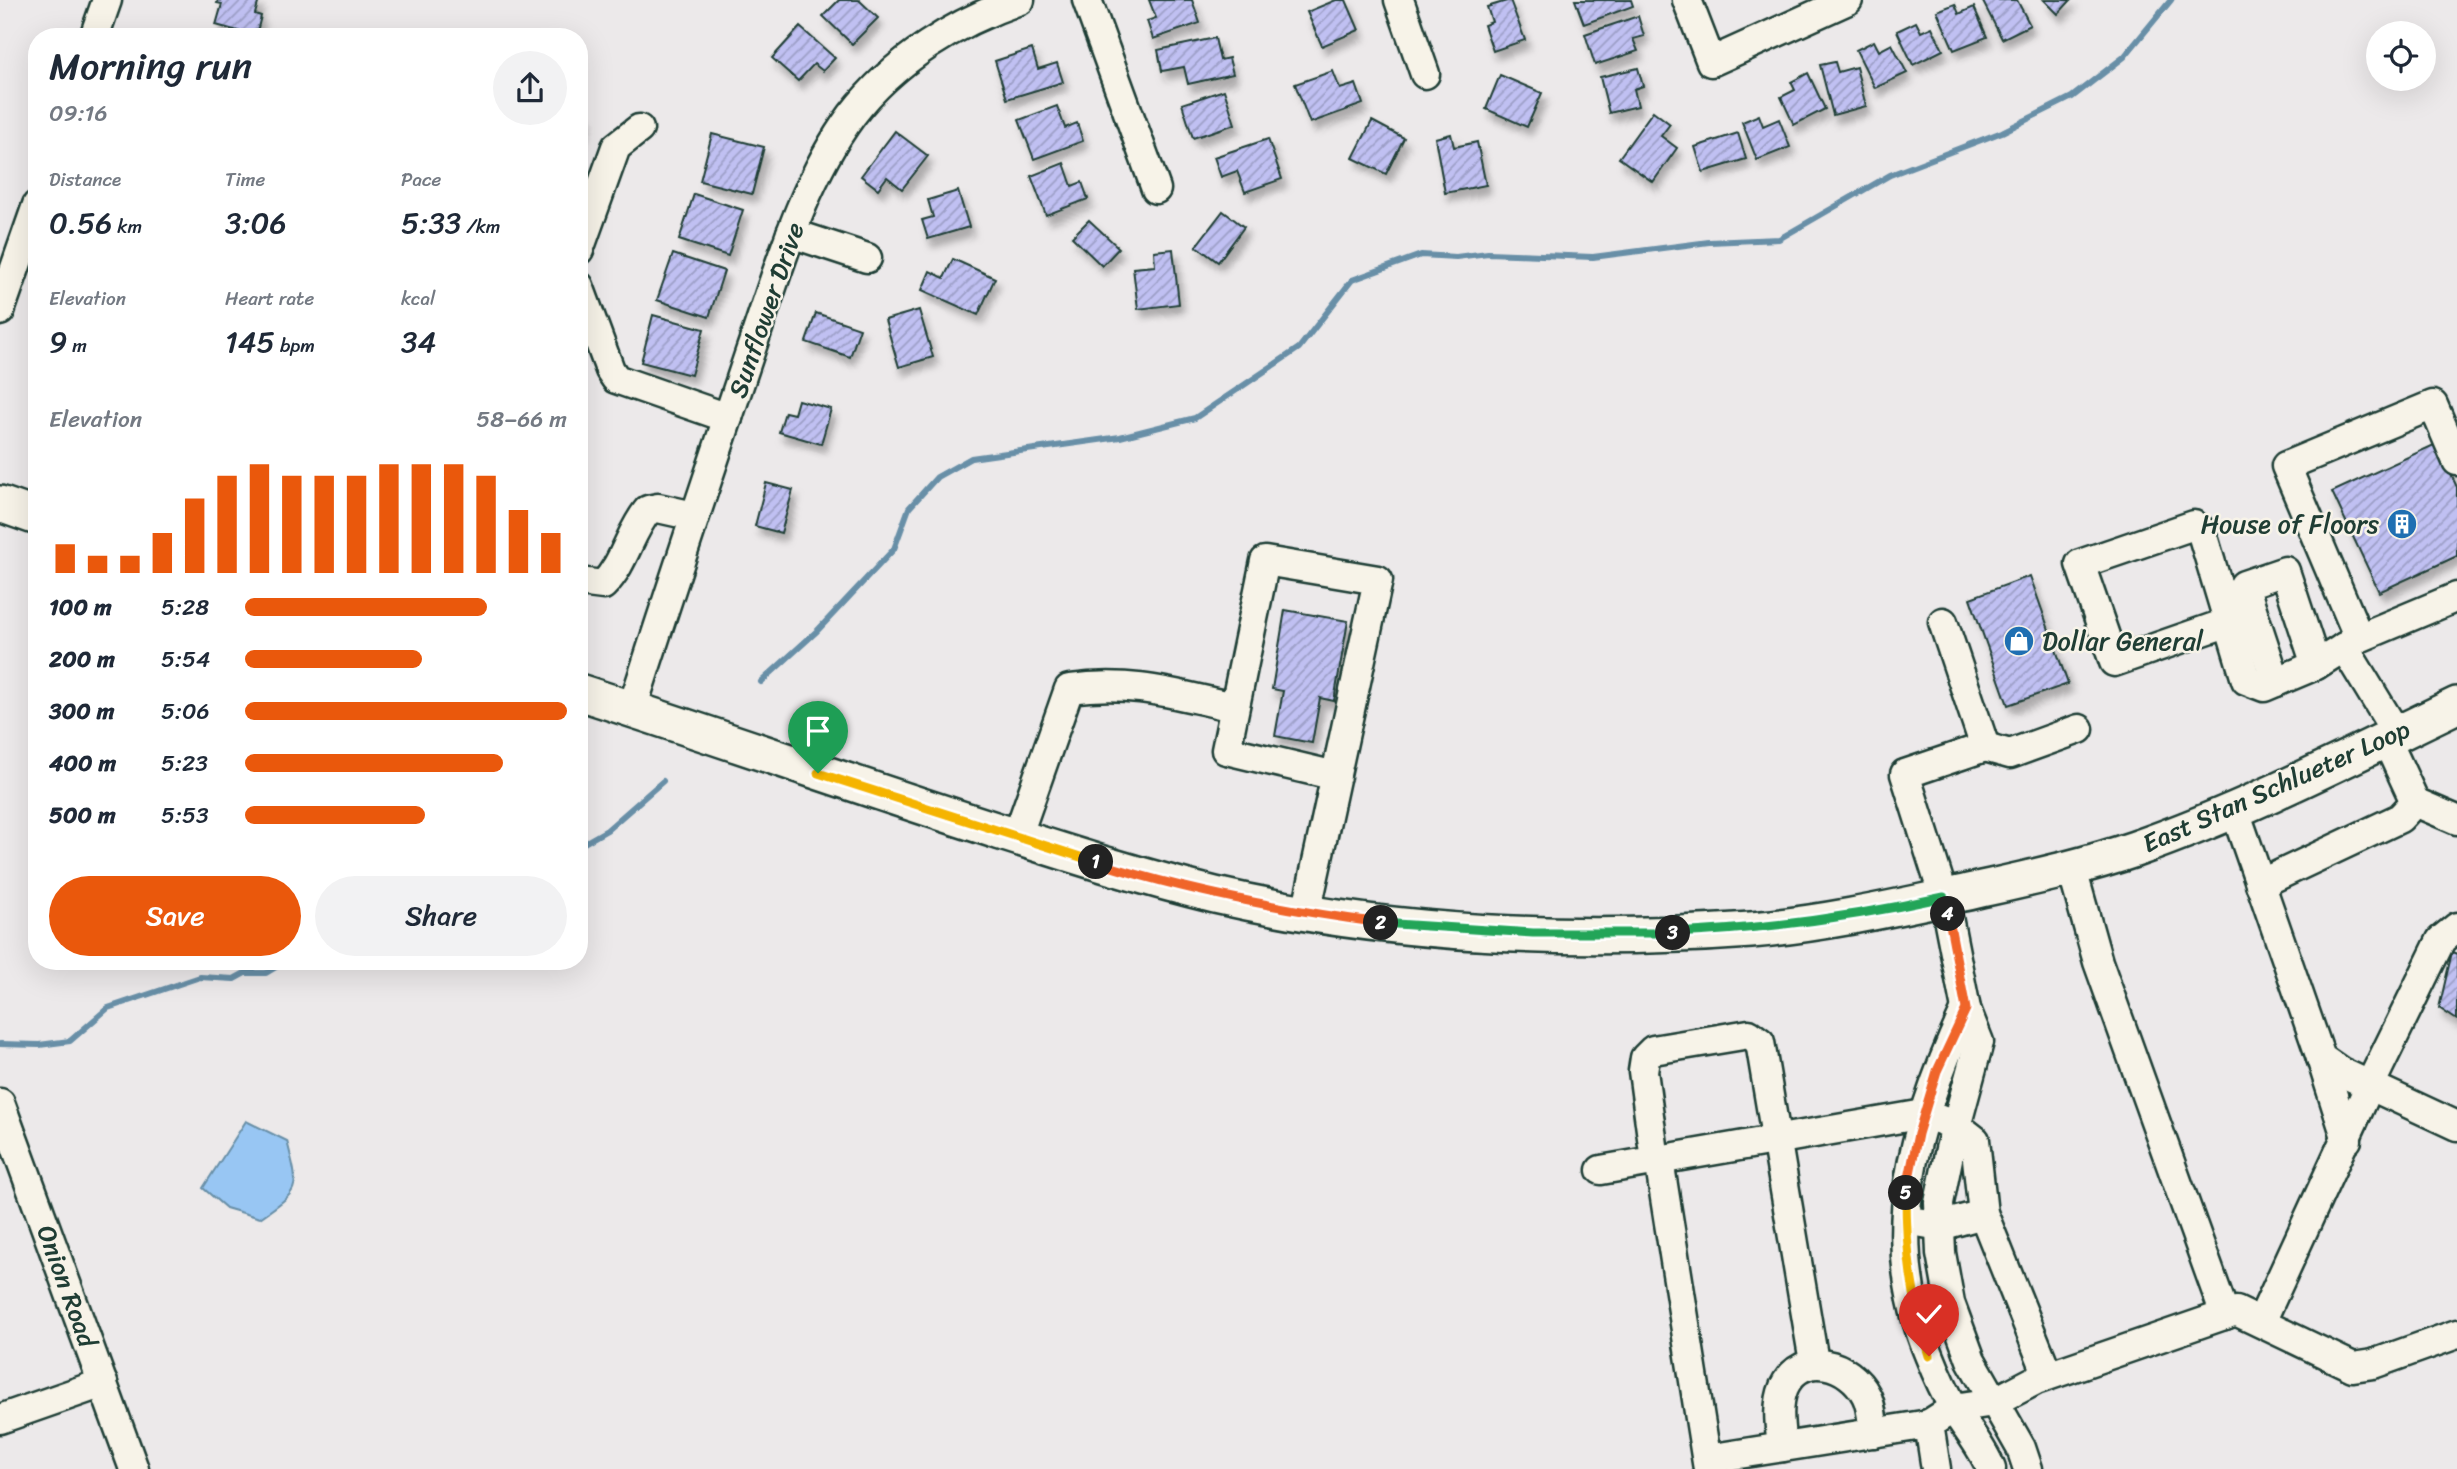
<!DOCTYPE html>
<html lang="en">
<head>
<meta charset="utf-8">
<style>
  :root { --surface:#fff; --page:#f2f2f3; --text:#1f2937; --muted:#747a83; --accent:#ea580c }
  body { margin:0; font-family:Sriracha,sans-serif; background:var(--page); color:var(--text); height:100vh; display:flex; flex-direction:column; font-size:26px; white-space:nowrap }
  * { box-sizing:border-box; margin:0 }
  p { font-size:23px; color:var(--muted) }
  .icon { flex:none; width:38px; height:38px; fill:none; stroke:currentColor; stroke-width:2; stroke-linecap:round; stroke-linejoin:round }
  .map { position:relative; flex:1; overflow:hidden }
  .drawer { position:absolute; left:28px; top:28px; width:560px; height:942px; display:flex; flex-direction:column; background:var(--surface); border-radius:28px; box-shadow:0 7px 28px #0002 }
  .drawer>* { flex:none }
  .buttons { position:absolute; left:2366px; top:21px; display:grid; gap:14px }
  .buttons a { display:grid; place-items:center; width:70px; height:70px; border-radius:50%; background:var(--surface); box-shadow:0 7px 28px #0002; font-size:35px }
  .pin { position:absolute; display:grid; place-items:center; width:60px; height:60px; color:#fff; margin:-72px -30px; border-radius:50% 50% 50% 0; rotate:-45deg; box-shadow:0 0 7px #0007 }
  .pin .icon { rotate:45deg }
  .km { position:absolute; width:35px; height:35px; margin:-18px; border-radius:50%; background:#222; color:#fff; font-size:19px; line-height:35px; text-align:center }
  .round { display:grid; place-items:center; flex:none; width:74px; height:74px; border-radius:37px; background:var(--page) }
  .overview { display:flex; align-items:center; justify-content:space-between; height:119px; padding:0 21px }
  h1 { font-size:38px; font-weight:600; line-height:52px }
  .stats { display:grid; grid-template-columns:repeat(3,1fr); gap:10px; height:119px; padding:7px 21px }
  .stats div { display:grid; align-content:center }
  .stats b { font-size:30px; font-weight:600 }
  .stats small { font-size:19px; font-weight:400 }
  .stats p { font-size:19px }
  .chart { height:196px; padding:14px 21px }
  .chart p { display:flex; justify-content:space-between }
  .chart svg { width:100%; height:126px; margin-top:7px; stroke:var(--accent); stroke-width:6 }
  .primary-button { display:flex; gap:14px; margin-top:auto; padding:14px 21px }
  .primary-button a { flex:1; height:80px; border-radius:42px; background:var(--accent); color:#fff; font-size:28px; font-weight:600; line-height:80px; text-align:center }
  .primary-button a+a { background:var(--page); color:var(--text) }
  ul { padding:0 21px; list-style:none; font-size:23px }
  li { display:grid; grid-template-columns:112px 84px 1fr; align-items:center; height:52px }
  li i { height:18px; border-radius:9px; background:var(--accent) }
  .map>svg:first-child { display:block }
  .water { fill:#98c6f3; stroke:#688fa7; stroke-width:2 }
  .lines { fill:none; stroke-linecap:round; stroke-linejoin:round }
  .stream { stroke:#688fa7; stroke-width:6 }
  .building { fill:url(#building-hatch); stroke:#1f3d34; stroke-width:2; filter:url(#shadow) }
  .minor-casing { stroke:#1f3d34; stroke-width:33 }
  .major-casing { stroke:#1f3d34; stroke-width:40 }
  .minor { stroke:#f7f3e8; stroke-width:28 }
  .major { stroke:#f7f3e8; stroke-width:35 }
  .split-1-casing { stroke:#fff; stroke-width:14 }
  .split-2-casing { stroke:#fff; stroke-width:14 }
  .split-3-casing { stroke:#fff; stroke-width:14 }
  .split-4-casing { stroke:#fff; stroke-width:14 }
  .split-5-casing { stroke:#fff; stroke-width:14 }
  .split-6-casing { stroke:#fff; stroke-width:14 }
  .split-1 { stroke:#f5b400; stroke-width:9 }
  .split-2 { stroke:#f0652b; stroke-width:9 }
  .split-3 { stroke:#22a559; stroke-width:9 }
  .split-4 { stroke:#22a559; stroke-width:9 }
  .split-5 { stroke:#f0652b; stroke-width:9 }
  .split-6 { stroke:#f5b400; stroke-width:9 }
  .labels { text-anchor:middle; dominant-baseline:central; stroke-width:5; stroke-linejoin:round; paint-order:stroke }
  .street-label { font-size:26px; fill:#1f3d34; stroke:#f7f3e8 }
  .poi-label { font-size:26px; fill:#1f3d34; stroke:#f7f3e8; text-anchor:end }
</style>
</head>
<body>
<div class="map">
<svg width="2457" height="1469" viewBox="0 0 2457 1469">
  <defs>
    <pattern id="building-hatch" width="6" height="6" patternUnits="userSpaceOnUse" patternTransform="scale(1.75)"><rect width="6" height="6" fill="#c0c0f2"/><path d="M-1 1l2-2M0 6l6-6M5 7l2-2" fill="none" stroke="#9b9dc5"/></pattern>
    <filter id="shadow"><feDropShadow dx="4.5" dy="8" stdDeviation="3.5" flood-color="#0004"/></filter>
  </defs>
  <rect width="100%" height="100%" fill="#ece9ea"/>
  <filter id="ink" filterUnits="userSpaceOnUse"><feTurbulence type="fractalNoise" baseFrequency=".0143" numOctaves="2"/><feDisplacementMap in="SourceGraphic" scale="14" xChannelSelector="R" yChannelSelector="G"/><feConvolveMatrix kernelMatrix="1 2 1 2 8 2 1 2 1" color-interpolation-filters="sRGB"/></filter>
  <g filter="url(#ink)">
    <path class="water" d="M246,1121L287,1141C299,1189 302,1189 260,1218L226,1208L203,1188Z"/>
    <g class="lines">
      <g class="stream">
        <path d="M761,682L817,631L894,549L909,508L937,477L971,458L1120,437L1195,418L1299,348L1352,280L1421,255L1456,257L1488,253L1593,257L1709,242L1779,239L1890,175L2002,132L2072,97L2124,57L2171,0"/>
        <path d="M579,846L607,830L663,781"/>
        <path d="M0,1044L39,1045L70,1041L108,1008L200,977L234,979L245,973H266L286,961"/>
      </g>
    </g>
    <g class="building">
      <path d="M218,0H259L255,14L261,16L256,36L216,25L222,4L217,3Z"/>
      <path d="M839,0H859L878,18L852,44L823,16Z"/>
      <path d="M1149,0H1192L1200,23L1153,39L1147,21L1156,18Z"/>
      <path d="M1336,0H1346L1359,30L1322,46L1307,12Z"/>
      <path d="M1510,0L1525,40L1493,51L1484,25L1492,22L1487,7Z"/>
      <path d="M1575,0H1631L1633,6L1584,24Z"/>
      <path d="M1982,0H2017L2030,25L2002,39Z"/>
      <path d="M2044,0H2071L2058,14Z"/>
      <path d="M1955,4L1959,14L1974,7L1987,37L1954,50L1937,11Z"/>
      <path d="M1638,16L1644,36L1633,39L1638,51L1595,65L1585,34Z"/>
      <path d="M1916,22L1921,32L1932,27L1943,50L1913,65L1897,31Z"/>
      <path d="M800,27L835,58L823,71L814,64L798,81L772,58Z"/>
      <path d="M1215,38L1220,60L1229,58L1233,74L1188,84L1184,67L1162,71L1158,50Z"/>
      <path d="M1874,41L1879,51L1892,44L1907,73L1875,88L1856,50Z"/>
      <path d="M1032,49L1038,69L1057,63L1063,82L1007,99L995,61Z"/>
      <path d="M1835,62L1838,72L1856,67L1866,106L1833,115L1820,65Z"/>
      <path d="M1638,68L1643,86L1634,89L1638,106L1609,113L1600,77Z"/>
      <path d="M1333,71L1340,89L1356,84L1363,104L1310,123L1295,84Z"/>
      <path d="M1808,73L1825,109L1794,125L1781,97L1795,90L1791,82Z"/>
      <path d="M1500,75L1542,93L1527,127L1486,109Z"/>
      <path d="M1224,90L1235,124L1193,138L1182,104Z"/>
      <path d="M1057,106L1065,128L1077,123L1083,141L1034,159L1019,120Z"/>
      <path d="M1653,111L1670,124L1661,136L1677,148L1653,182L1619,158Z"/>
      <path d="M579,113L586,115L579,136Z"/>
      <path d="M1759,115L1763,126L1779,119L1790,147L1757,160L1742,122Z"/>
      <path d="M1372,121L1404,138L1386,174L1353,158Z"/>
      <path d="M895,131L928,156L902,189L887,177L878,189L861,176Z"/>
      <path d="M1738,133L1746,159L1703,172L1695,147Z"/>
      <path d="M712,134L764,147L752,194L700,181Z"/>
      <path d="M1451,134L1454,147L1477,142L1486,185L1445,193L1435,138Z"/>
      <path d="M1268,139L1282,179L1245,192L1237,171L1221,177L1214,157Z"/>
      <path d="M1064,163L1072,186L1082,182L1088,199L1046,215L1031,176Z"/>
      <path d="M958,191L969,227L928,239L922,220L933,217L928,200Z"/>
      <path d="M694,194L743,210L728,256L679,240Z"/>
      <path d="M1223,211L1244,227L1218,262L1196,246Z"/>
      <path d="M1089,220L1119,248L1102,266L1072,237Z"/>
      <path d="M1173,249L1179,304L1138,309L1133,268L1155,266L1154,251Z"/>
      <path d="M673,254L724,271L709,317L657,300Z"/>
      <path d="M953,259L995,278L978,315L922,290L930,271L944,278Z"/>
      <path d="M919,310L933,357L899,367L885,320Z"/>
      <path d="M816,313L860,328L850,357L806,342Z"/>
      <path d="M653,315L704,329L691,375L641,362Z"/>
      <path d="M798,400L831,409L821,444L779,432L785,412L794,414Z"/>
      <path d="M2436,444L2457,487V556L2379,592L2332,492Z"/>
      <path d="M766,483L793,490L781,533L755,526Z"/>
      <path d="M2030,576L2068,684L2008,705L1970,598Z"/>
      <path d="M1285,610L1348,621L1334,701L1320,698L1312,743L1275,736L1283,691L1272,689Z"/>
      <path d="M2452,952L2457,954V1020L2439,1008Z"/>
    </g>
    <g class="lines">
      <g class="minor-casing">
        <g id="minor">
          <path d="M1087,0L1156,189"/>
          <path d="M1399,0L1425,74"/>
          <path d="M1687,0L1711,62L1848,0"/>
          <path d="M94,37L107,0"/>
          <path d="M791,233L867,258"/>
          <path d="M579,250L616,147L639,129"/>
          <path d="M579,286L610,370L616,379L728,418"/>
          <path d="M0,311L37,205"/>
          <path d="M579,582L603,585C625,563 629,533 648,510L658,508L694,516"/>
          <path d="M1943,622L1985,747L1905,774L1944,897L1966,1009L1979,1042L1950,1149L1939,1203L1941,1253L1950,1303L1971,1360L2021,1448L2028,1469"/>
          <path d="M2229,622L2114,662L2080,564L2194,525L2201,530L2246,680L2264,687L2316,665L2359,638L2457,597"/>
          <path d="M2359,638L2286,466L2433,405L2457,461"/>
          <path d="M2344,647L2397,734"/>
          <path d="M2276,682L2244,585L2285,571L2316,665"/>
          <path d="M632,709C670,590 710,471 750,352C778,272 801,184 852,115C894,60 956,22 1020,0"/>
          <path d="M1985,747L2010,754L2079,729"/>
          <path d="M2415,802L2457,820"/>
          <path d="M2234,808L2321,1058L2341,1072L2457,1126"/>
          <path d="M1017,837L1069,689C1133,680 1174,694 1234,707"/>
          <path d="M2071,866L2098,962L2225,1315"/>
          <path d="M2260,884L2400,818L2415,802L2386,739"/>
          <path d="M1306,913L1378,580L1265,561L1226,750L1336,776"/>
          <path d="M1966,1009C1914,1121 1879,1237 1930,1357C1937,1375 1946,1394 1955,1410C1967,1430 1983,1448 1991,1469"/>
          <path d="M2321,1058L2347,1140"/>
          <path d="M0,1103L134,1469"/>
          <path d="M1655,1160L1643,1071L1645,1058L1653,1050L1749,1034L1760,1042L1814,1362"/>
          <path d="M1659,1160L1708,1469"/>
          <path d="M1601,1170L1924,1114L1957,1126L1975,1140L1983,1214L1940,1226L1906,1220"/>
          <path d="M1983,1213L2048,1375"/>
          <path d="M2261,1322L2370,1085L2441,940L2457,927"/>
          <path d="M0,1419L103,1383"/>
          <path d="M1929,1424L1954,1408L1994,1402L2036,1380L2236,1311L2353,1367L2373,1364L2457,1334"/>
          <path d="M1782,1447C1780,1428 1776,1406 1784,1387C1802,1349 1850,1363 1866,1395C1872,1406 1872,1421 1874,1433"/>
          <path d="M1707,1459L1929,1424L1936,1469"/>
        </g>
      </g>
      <g class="major-casing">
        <g id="major">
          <path d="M0,504L37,517"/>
          <path d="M579,692C719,737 858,786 998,831C1070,854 1141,877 1215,895C1388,935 1574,943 1751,930C1823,924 1894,908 1964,893C2021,880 2080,868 2135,849C2246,810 2351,756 2457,705"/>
        </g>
      </g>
      <use href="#minor" class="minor"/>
      <use href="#major" class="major"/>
    </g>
  </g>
  <g class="lines" filter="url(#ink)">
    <g class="split-1-casing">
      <path id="split-1" d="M818,773L1096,862"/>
    </g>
    <g class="split-2-casing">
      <path id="split-2" d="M1096,862C1189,892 1284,910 1381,923"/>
    </g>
    <g class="split-3-casing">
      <path id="split-3" d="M1381,923L1533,933H1673"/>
    </g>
    <g class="split-4-casing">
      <path id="split-4" d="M1673,933C1765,929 1854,917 1944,897L1948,914"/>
    </g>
    <g class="split-5-casing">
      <path id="split-5" d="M1906,1193L1918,1134L1937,1071L1966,1009L1948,914"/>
    </g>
    <g class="split-6-casing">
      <path id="split-6" d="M1906,1193C1906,1256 1912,1296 1929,1356"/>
    </g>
    <use href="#split-1" class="split-1"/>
    <use href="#split-2" class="split-2"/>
    <use href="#split-3" class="split-3"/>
    <use href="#split-4" class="split-4"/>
    <use href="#split-5" class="split-5"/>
    <use href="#split-6" class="split-6"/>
  </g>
  <defs>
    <g id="building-disc" transform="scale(1.575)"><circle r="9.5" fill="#1f6fb2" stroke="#f7f3e8"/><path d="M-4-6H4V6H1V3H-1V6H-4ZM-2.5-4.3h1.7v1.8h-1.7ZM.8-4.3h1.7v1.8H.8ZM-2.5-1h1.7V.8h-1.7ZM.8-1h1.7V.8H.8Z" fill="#fff"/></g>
    <g id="shop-disc" transform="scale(1.575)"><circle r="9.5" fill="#1f6fb2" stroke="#f7f3e8"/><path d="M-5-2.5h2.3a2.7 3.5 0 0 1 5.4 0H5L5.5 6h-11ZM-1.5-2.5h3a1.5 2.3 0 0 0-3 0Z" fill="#fff"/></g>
  </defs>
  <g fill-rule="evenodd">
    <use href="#building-disc" x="2402" y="524"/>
    <use href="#shop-disc" x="2019" y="641"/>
  </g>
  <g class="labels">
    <g class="street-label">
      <text transform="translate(766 310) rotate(-71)">Sunflower Drive</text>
      <text transform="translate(2276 786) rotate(-24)">East Stan Schlueter Loop</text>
      <text transform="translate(67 1286) rotate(70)">Onion Road</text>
    </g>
    <g class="poi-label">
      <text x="2379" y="524">House of Floors</text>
      <text x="2042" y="641" text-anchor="start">Dollar General</text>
    </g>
  </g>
</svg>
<div class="buttons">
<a><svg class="icon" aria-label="locate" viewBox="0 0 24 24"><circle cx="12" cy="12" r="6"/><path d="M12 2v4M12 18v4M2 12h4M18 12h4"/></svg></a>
</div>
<div class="pin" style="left:818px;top:773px;background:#1e9e55"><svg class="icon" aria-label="arrive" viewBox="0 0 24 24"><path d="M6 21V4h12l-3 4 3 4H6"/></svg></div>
<div class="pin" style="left:1929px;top:1356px;background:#d93025"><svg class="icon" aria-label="check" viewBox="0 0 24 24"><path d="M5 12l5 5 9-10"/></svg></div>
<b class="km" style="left:1096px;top:862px">1</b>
<b class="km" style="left:1381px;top:923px">2</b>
<b class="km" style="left:1673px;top:933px">3</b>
<b class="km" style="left:1948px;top:914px">4</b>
<b class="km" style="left:1906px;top:1193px">5</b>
<section class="drawer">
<div class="overview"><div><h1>Morning run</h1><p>09:16</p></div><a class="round"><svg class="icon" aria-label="share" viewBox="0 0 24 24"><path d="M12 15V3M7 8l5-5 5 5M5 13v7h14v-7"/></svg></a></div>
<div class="stats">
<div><p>Distance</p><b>0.56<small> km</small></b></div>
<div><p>Time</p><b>3:06</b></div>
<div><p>Pace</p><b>5:33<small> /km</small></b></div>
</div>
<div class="stats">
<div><p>Elevation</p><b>9<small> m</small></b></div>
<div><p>Heart rate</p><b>145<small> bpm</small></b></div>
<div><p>kcal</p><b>34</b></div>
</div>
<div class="chart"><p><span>Elevation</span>58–66 m</p>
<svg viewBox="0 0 160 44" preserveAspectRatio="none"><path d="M5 44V34M15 44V38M25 44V38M35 44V30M45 44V18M55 44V10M65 44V6M75 44V10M85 44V10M95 44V10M105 44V6M115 44V6M125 44V6M135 44V10M145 44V22M155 44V30"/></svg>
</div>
<ul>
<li><b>100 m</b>5:28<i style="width:75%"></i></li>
<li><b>200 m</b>5:54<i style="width:55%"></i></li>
<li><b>300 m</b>5:06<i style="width:100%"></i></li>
<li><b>400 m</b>5:23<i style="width:80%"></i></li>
<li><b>500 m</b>5:53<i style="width:56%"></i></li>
</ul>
<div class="primary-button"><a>Save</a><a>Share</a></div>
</section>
</div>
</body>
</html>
